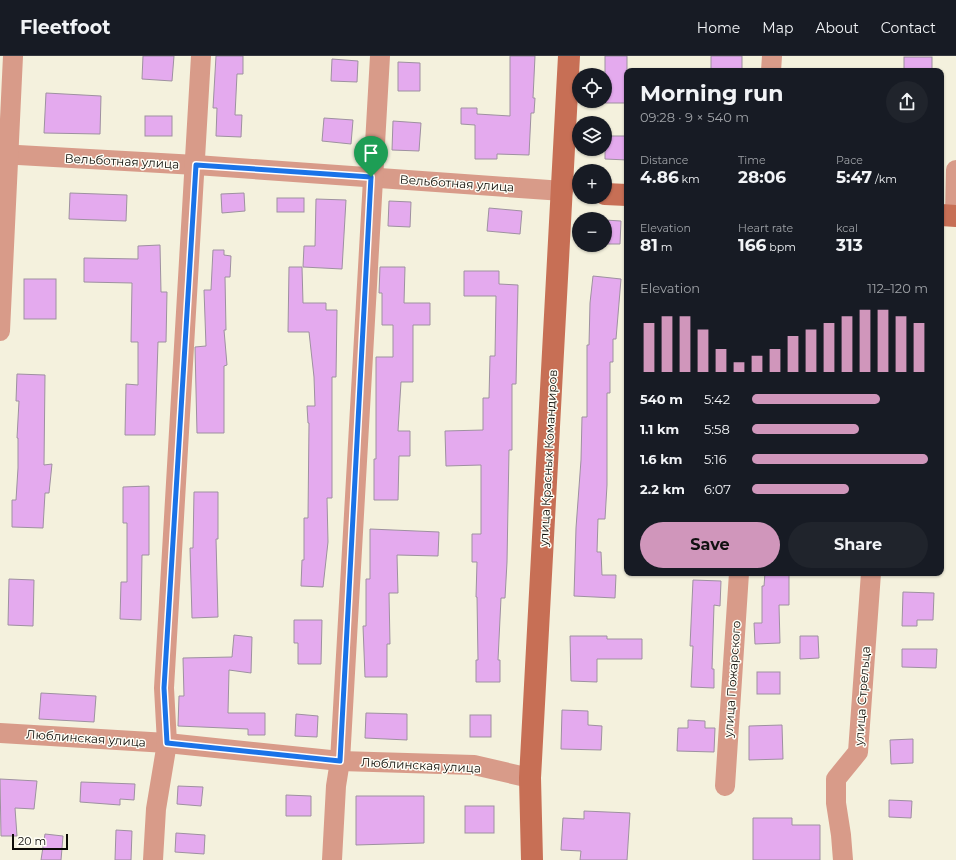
<!DOCTYPE html>
<html lang="en">
<head>
<meta charset="utf-8">
<style>
  :root { --surface:#171b24; --page:#20242c; --text:#f1f3f6; --muted:#9ea1a6; --line:#363941; --accent:#d096bb }
  body { margin:0; font-family:Montserrat,sans-serif; background:var(--page); color:var(--text); height:100vh; display:flex; flex-direction:column; font-size:15px; white-space:nowrap }
  * { box-sizing:border-box; margin:0 }
  p { font-size:13px; color:var(--muted) }
  .icon { flex:none; width:22px; height:22px; fill:none; stroke:currentColor; stroke-width:2; stroke-linecap:round; stroke-linejoin:round }
  .map { position:relative; flex:1; overflow:hidden }
  .sheet { position:absolute; left:624px; top:12px; width:320px; height:508px; display:flex; flex-direction:column; background:var(--surface); border-radius:8px; box-shadow:0 1px 3px #0004 }
  .sheet>* { flex:none }
  .buttons { position:absolute; left:572px; top:12px; display:grid; gap:8px }
  .buttons a { display:grid; place-items:center; width:40px; height:40px; border-radius:50%; background:var(--surface); box-shadow:0 1px 3px #0004; font-size:20px }
  .scale { position:absolute; left:12px; bottom:10px; width:56px; box-sizing:border-box; padding-left:4px; border:2px solid #0c0b06; border-top:0; font-size:11px; line-height:14px; white-space:nowrap; color:#0c0b06; -webkit-text-stroke:3px #fffef6; paint-order:stroke }
  .pin { position:absolute; display:grid; place-items:center; width:34px; height:34px; color:#fff; margin:-41px -17px; border-radius:50% 50% 50% 0; rotate:-45deg; box-shadow:0 0 4px #0007 }
  .pin .icon { rotate:45deg }
  .round { display:grid; place-items:center; flex:none; width:42px; height:42px; border-radius:21px; background:var(--page) }
  .overview { display:flex; align-items:center; justify-content:space-between; height:68px; padding:0 16px }
  h1 { font-size:22px; font-weight:700; line-height:30px }
  .stats { display:grid; grid-template-columns:repeat(3,1fr); gap:6px; height:68px; padding:4px 16px }
  .stats div { display:grid; align-content:center }
  .stats b { font-size:17px; font-weight:700 }
  .stats small { font-size:11px; font-weight:400 }
  .stats p { font-size:11px }
  .chart { height:112px; padding:8px 16px }
  .chart p { display:flex; justify-content:space-between }
  .chart svg { width:100%; height:72px; margin-top:4px; stroke:var(--accent); stroke-width:6 }
  .action { display:flex; gap:8px; margin-top:auto; padding:8px 16px }
  .action a { flex:1; height:46px; border-radius:24px; background:var(--accent); color:#111; font-size:16px; font-weight:700; line-height:46px; text-align:center }
  .action a+a { background:var(--page); color:var(--text) }
  ul { padding:0 16px; list-style:none; font-size:13px }
  li { display:grid; grid-template-columns:64px 48px 1fr; align-items:center; height:30px }
  li i { height:10px; border-radius:5px; background:var(--accent) }
  header { display:flex; align-items:center; gap:24px; box-sizing:border-box; height:56px; padding:0 20px; background:var(--surface); border-bottom:1px solid var(--line) }
  header strong { font-size:19px }
  nav { display:flex; gap:22px; margin-inline-start:auto; font-size:14px }
  .map>svg:first-child { display:block }
  .building { fill:#e4aaee; stroke:#9e91a0 }
  .lines { fill:none; stroke-linecap:round; stroke-linejoin:round }
  .street { stroke:#d89b89; stroke-width:20 }
  .secondary { stroke:#c76f55; stroke-width:22 }
  .route-casing { stroke:#fff; stroke-width:8 }
  .route { stroke:#1a73e8; stroke-width:5 }
  .labels { text-anchor:middle; dominant-baseline:central; stroke-width:3; stroke-linejoin:round; paint-order:stroke }
  .street-label { font-size:12px; fill:#0c0b06; stroke:#fffef6 }
</style>
</head>
<body>
<header>
<strong>Fleetfoot</strong>
<nav><a>Home</a><a>Map</a><a>About</a><a>Contact</a></nav>
</header>
<div class="map">
<svg width="956" height="804" viewBox="0 0 956 804">
  <rect width="100%" height="100%" fill="#f4f1dd"/>
  <g class="building">
    <path d="M143,0H174L172,25L142,23Z"/>
    <path d="M216,0H243V18H237L235,59H242L241,81L216,80L217,52H213Z"/>
    <path d="M510,0H535L533,42H535L534,57H531L529,99L497,98V103H475V69L461,68V52H477V58L510,60Z"/>
    <rect x="605" y="0" width="22" height="47"/>
    <rect x="711" y="0" width="31" height="15"/>
    <rect x="904" y="1" width="28" height="14"/>
    <path d="M332,3L358,5L357,26L331,25Z"/>
    <path d="M398,6L420,7V35H398Z"/>
    <path d="M46,37L101,40L100,78L44,77Z"/>
    <rect x="145" y="60" width="27" height="20"/>
    <path d="M324,62L353,64L351,88L322,85Z"/>
    <path d="M393,65L421,67L419,95L392,94Z"/>
    <path d="M605,80H627V104L605,103Z"/>
    <path d="M70,137L127,139L126,165L69,163Z"/>
    <path d="M244,137L245,155L222,157L221,138Z"/>
    <rect x="277" y="142" width="27" height="14"/>
    <path d="M316,143L346,144L342,213L303,211L304,190H315Z"/>
    <path d="M389,145L411,146L410,171L388,170Z"/>
    <path d="M489,152L522,155L520,178L487,175Z"/>
    <path d="M605,164L621,165L620,188H605Z"/>
    <path d="M160,189L161,236H167L166,286H158L155,379H125L126,328L138,329V286H131L132,227L84,226V202L138,203V190Z"/>
    <path d="M213,194H224V199L231,200L230,221H225L226,274H224L227,309L224,310V377H197L195,291L206,290L204,234H211Z"/>
    <path d="M289,211H302L303,247H326V254H337L336,321H332V442H327L328,486L323,531L301,530L302,504H304V462H308L309,367H308L307,350H315L314,321L309,276H288Z"/>
    <path d="M380,211H405L404,247H430V269H413V326H401L398,375H410V400H399L398,444H374V403H376V301H393V269H382V237H379Z"/>
    <path d="M464,215H499V228L518,229L516,328H512V394H509L507,506L505,542H501L498,604H500V626H476V604H478L477,541H476L477,506H472V478H481V409L446,410L445,375L483,374V342H489L490,300H495L496,240H464Z"/>
    <path d="M593,220L621,223L616,283H613V306H610V337H607V429L605,463H598L597,496H601L602,519H616L615,542L574,540L576,472L581,404L582,361H587V289H589L590,247Z"/>
    <rect x="24" y="223" width="32" height="40"/>
    <path d="M17,318L45,319L44,409L52,408L49,437H45L43,472L12,471V444H16L18,412V382H17L19,345H16Z"/>
    <path d="M149,430V499H142L141,564L120,563L121,526H127V467H123V431Z"/>
    <path d="M194,436H218V483H216L218,561L192,562L190,492H193Z"/>
    <path d="M370,473L439,476L438,500L397,499L398,537H389L390,588H387V621H365L363,570H366V523H370Z"/>
    <path d="M765,517H789V549H779L780,587L755,588L754,567H762V530H764Z"/>
    <path d="M9,523L34,524L33,570L8,569Z"/>
    <path d="M693,524L721,525L720,550L714,549L712,613H714V632L691,631L693,590H690Z"/>
    <path d="M903,536L934,537L933,564H917V570H902Z"/>
    <path d="M294,564H322L321,608H298V587H294Z"/>
    <path d="M234,579L252,581L251,617L229,614L228,657H265V679H248V673L178,670L179,640H184L183,602L232,601Z"/>
    <path d="M570,580H607V583H642V603H597V626L571,625Z"/>
    <path d="M800,580H818L819,602L800,603Z"/>
    <path d="M902,593H937L936,612L902,611Z"/>
    <rect x="757" y="616" width="23" height="22"/>
    <path d="M41,637L96,640L94,666L39,663Z"/>
    <path d="M562,654L588,655V669L602,670L601,694L561,693Z"/>
    <path d="M366,657L407,658V684L365,682Z"/>
    <path d="M296,658L318,660L317,681L295,680Z"/>
    <rect x="470" y="659" width="21" height="22"/>
    <path d="M688,664L705,665V672H715L714,696L677,695L678,672H688Z"/>
    <path d="M782,669L783,703L749,704V670Z"/>
    <path d="M913,683V707L891,708L890,684Z"/>
    <path d="M0,723L37,725L34,753L15,752L17,780H1Z"/>
    <path d="M81,726L135,728L134,744L120,743V749L80,746Z"/>
    <path d="M178,730L203,731L201,750L177,748Z"/>
    <path d="M286,739L311,740V760H286Z"/>
    <path d="M356,740H424V787L356,789Z"/>
    <path d="M889,744L912,745L911,762L889,761Z"/>
    <rect x="465" y="750" width="29" height="27"/>
    <path d="M584,755L630,757L627,804H580L581,795L561,794L563,762L584,763Z"/>
    <path d="M753,762H792V769H820V804H753Z"/>
    <path d="M116,774L132,775L131,804H115Z"/>
    <path d="M176,777L205,779L204,798L175,796Z"/>
    <path d="M45,778L63,780L61,804H41Z"/>
  </g>
  <g class="lines">
    <g class="street">
      <path d="M771,15L772,0"/>
      <path d="M0,98L196,109L563,135"/>
      <path d="M955,160L956,114"/>
      <path d="M0,275L13,0"/>
      <path d="M0,677L167,687L340,705L474,709L530,722"/>
      <path d="M725,730L739,517"/>
      <path d="M153,804L156,753L167,687L164,632L201,0"/>
      <path d="M332,804L336,730L340,705L380,0"/>
      <path d="M843,804L841,779L836,747V723L858,696L871,517"/>
    </g>
    <g class="secondary">
      <path d="M605,138L627,139"/>
      <path d="M941,159L956,160"/>
      <path d="M532,804L530,722L569,0"/>
    </g>
  </g>
  <g class="lines">
    <g class="route-casing">
      <path id="route" d="M196,109L371,121L340,705L167,687L164,632Z"/>
    </g>
    <use href="#route" class="route"/>
  </g>
  <g class="labels">
    <g class="street-label">
      <text transform="translate(122 105) rotate(3)">Вельботная улица</text>
      <text transform="translate(457 127) rotate(4)">Вельботная улица</text>
      <text transform="translate(548 402) rotate(-87)">улица Красных Командиров</text>
      <text transform="translate(732 623) rotate(-86)">улица Пожарского</text>
      <text transform="translate(862 640) rotate(-86)">улица Стрельца</text>
      <text transform="translate(86 682) rotate(4)">Люблинская улица</text>
      <text transform="translate(421 709) rotate(3)">Люблинская улица</text>
    </g>
  </g>
</svg>
<div class="buttons">
<a><svg class="icon" aria-label="locate" viewBox="0 0 24 24"><circle cx="12" cy="12" r="6"/><path d="M12 2v4M12 18v4M2 12h4M18 12h4"/></svg></a>
<a><svg class="icon" aria-label="layers" viewBox="0 0 24 24"><path d="M12 4l9 5-9 5-9-5zM3 14l9 5 9-5"/></svg></a>
<a>+</a>
<a>−</a>
</div>
<div class="scale">20 m</div>
<div class="pin" style="left:371px;top:121px;background:#1e9e55"><svg class="icon" aria-label="arrive" viewBox="0 0 24 24"><path d="M6 21V4h12l-3 4 3 4H6"/></svg></div>
<section class="sheet">
<div class="overview"><div><h1>Morning run</h1><p>09:28 · 9 × 540 m</p></div><a class="round"><svg class="icon" aria-label="share" viewBox="0 0 24 24"><path d="M12 15V3M7 8l5-5 5 5M5 13v7h14v-7"/></svg></a></div>
<div class="stats">
<div><p>Distance</p><b>4.86<small> km</small></b></div>
<div><p>Time</p><b>28:06</b></div>
<div><p>Pace</p><b>5:47<small> /km</small></b></div>
</div>
<div class="stats">
<div><p>Elevation</p><b>81<small> m</small></b></div>
<div><p>Heart rate</p><b>166<small> bpm</small></b></div>
<div><p>kcal</p><b>313</b></div>
</div>
<div class="chart"><p><span>Elevation</span>112–120 m</p>
<svg viewBox="0 0 160 44" preserveAspectRatio="none"><path d="M5 44V14M15 44V10M25 44V10M35 44V18M45 44V30M55 44V38M65 44V34M75 44V30M85 44V22M95 44V18M105 44V14M115 44V10M125 44V6M135 44V6M145 44V10M155 44V14"/></svg>
</div>
<ul>
<li><b>540 m</b>5:42<i style="width:73%"></i></li>
<li><b>1.1 km</b>5:58<i style="width:61%"></i></li>
<li><b>1.6 km</b>5:16<i style="width:100%"></i></li>
<li><b>2.2 km</b>6:07<i style="width:55%"></i></li>
</ul>
<div class="action"><a>Save</a><a>Share</a></div>
</section>
</div>
</body>
</html>
